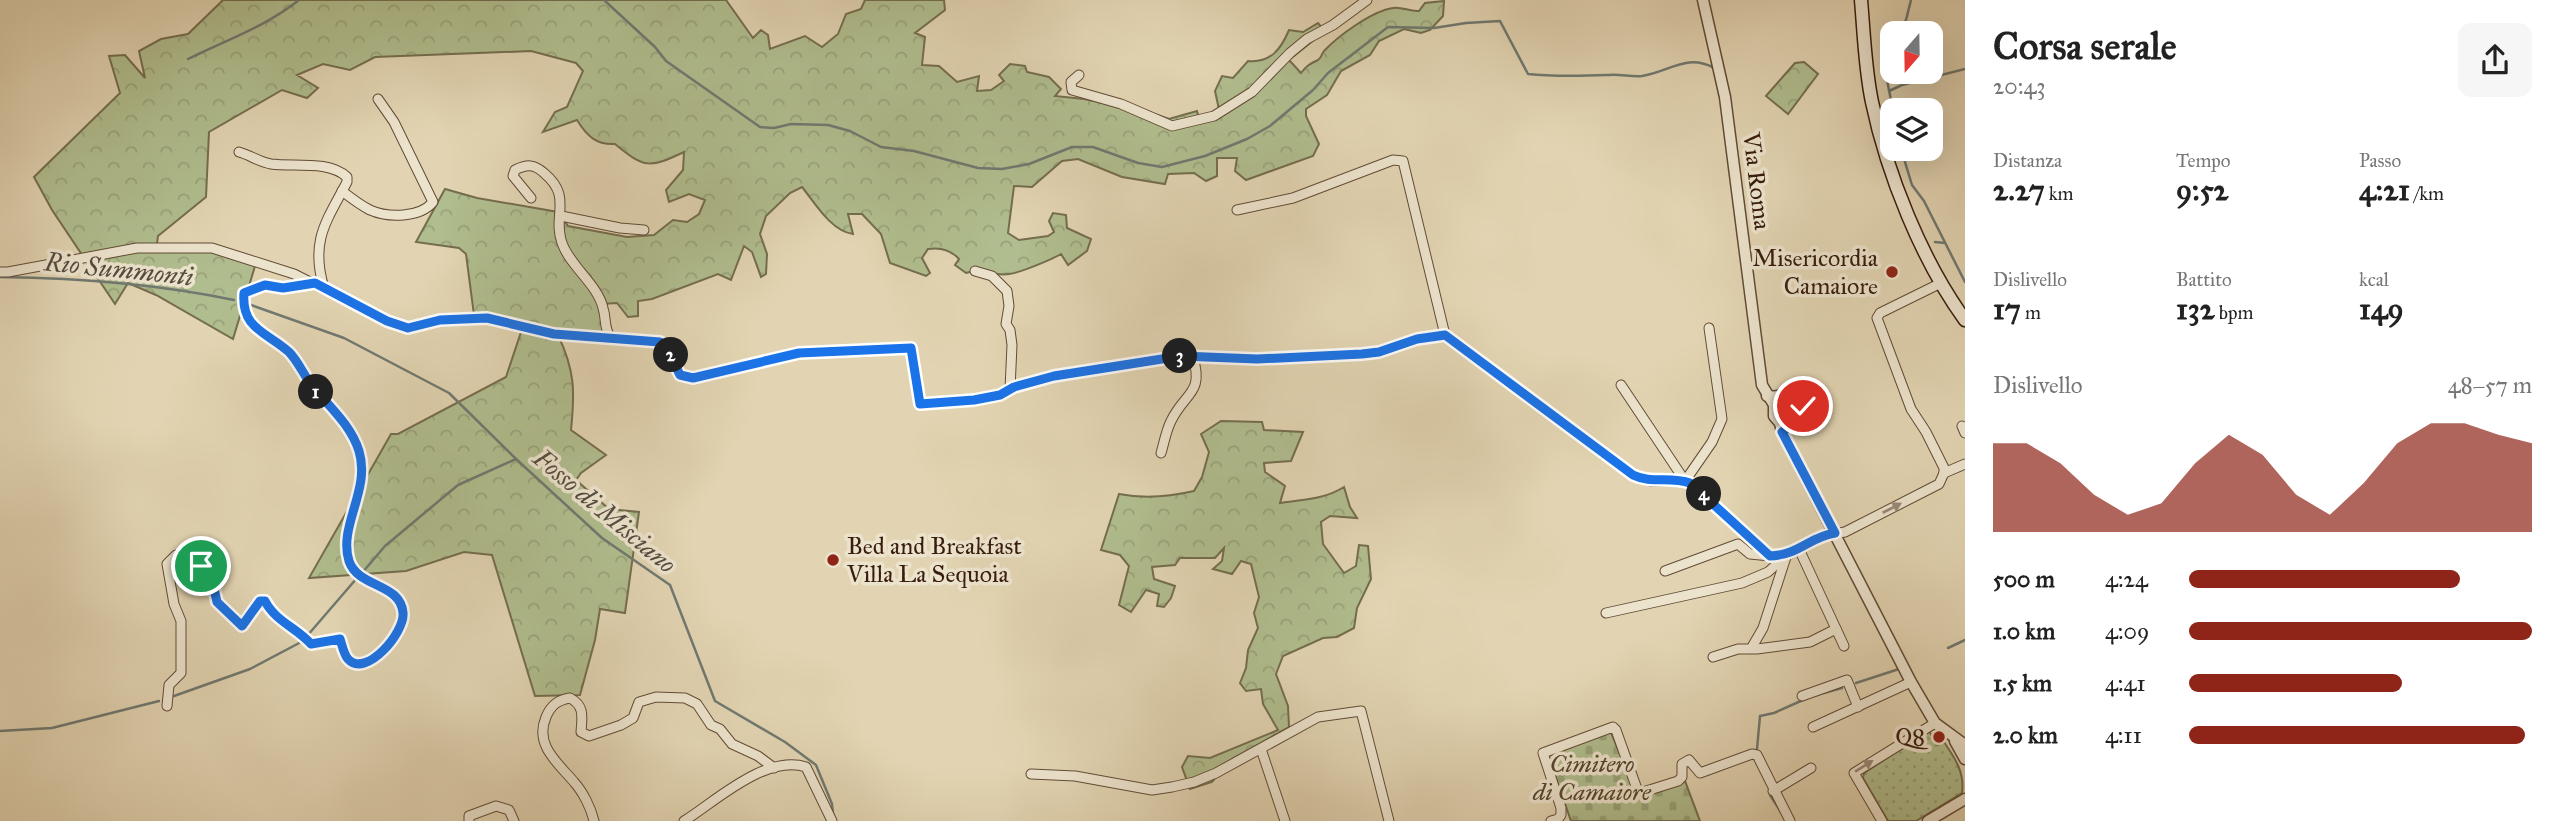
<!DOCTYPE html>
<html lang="it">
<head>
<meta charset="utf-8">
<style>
  :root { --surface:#fff; --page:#f6f6f6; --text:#222; --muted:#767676; --accent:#8f2418 }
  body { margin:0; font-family:"IM FELL Great Primer",serif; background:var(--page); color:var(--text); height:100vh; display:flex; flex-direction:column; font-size:26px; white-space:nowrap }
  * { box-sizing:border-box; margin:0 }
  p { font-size:23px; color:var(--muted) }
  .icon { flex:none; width:38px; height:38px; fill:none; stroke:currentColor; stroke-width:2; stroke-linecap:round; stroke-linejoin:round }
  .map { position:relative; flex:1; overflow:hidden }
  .side { display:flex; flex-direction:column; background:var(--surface); width:595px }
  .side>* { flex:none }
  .needle { width:46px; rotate:200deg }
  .tools { position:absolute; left:1880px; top:21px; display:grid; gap:14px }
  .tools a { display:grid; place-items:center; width:63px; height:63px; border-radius:14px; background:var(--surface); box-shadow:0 7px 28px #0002; font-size:35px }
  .pin { position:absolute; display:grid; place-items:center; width:60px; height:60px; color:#fff; margin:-30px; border:4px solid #fff; border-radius:50%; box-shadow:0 2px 7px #0007 }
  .km { position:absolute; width:35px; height:35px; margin:-18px; border-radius:50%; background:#222; color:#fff; font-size:19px; line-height:35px; text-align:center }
  .round { display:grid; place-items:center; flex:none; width:74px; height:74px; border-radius:14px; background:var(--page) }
  .summary { display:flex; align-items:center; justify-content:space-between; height:119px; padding:0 28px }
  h1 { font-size:38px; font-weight:800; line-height:52px }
  .figures { display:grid; grid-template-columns:repeat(3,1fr); gap:10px; height:119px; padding:7px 28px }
  .figures div { display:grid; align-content:center }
  .figures b { font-size:30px; font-weight:800 }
  .figures small { font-size:19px; font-weight:400 }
  .figures p { font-size:19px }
  .chart { height:196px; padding:14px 28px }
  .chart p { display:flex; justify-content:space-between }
  .chart svg { width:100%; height:126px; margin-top:7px; fill:var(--accent); opacity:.7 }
  ul { padding:0 28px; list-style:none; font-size:23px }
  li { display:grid; grid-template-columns:112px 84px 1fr; align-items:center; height:52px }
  li i { height:18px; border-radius:9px; background:var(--accent) }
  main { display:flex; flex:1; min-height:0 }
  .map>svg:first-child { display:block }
  .forest { fill:url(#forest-crowns); stroke:#746d4e; stroke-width:2 }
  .cemetery { fill:url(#cemetery-stones); stroke:#746d4e; stroke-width:2 }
  .garden { fill:url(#garden-dots); stroke:#746d4e; stroke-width:2 }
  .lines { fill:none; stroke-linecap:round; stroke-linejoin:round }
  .stream { stroke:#707971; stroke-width:2.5 }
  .minor-casing { stroke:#624b36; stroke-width:11 }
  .tertiary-casing { stroke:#624b36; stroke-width:13 }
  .secondary-casing { stroke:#381d0d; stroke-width:15 }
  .minor { stroke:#ece3cd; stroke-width:9 }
  .tertiary { stroke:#ece3cd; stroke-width:10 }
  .secondary { stroke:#ece3cd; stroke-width:12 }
  .oneway { fill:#9b8a77 }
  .route-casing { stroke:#fff; stroke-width:14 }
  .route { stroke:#1a73e8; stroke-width:9 }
  .poi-dot { fill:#8f2418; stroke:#ece3cd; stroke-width:2.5 }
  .labels { text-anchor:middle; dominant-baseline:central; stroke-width:7; stroke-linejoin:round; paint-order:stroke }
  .street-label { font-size:24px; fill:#381d0d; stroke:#ece3cd }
  .poi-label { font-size:24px; fill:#381d0d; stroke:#ece3cd; text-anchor:end }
  .park-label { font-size:24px; font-style:italic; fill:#56452d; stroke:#ece3cd }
  .water-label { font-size:26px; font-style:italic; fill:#544b3f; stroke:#ece3cd }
</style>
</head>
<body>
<main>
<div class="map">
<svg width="1965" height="821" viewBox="0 0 1965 821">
  <defs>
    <pattern id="forest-crowns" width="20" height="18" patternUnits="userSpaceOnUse" patternTransform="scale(1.75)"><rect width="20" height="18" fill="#b0bd8e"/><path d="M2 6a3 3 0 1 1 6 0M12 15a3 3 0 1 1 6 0" fill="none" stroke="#98a279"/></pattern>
    <pattern id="cemetery-stones" width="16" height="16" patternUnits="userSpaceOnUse" patternTransform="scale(1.75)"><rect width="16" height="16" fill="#b0bd8e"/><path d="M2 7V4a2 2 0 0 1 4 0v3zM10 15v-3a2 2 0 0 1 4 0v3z" fill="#98a279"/></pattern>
    <pattern id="garden-dots" width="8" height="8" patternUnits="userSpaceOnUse" patternTransform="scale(1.75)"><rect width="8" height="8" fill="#b0bd8e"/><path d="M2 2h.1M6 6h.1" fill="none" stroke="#98a279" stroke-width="1.8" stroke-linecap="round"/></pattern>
  </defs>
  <rect width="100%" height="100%" fill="#e2d4b2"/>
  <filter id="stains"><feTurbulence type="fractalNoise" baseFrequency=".00286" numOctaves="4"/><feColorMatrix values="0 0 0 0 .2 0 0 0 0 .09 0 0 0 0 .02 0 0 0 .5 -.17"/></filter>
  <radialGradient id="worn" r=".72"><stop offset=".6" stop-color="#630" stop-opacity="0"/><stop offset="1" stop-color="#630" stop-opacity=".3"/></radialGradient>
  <g class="forest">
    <path d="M223,0H726L753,38L761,30L768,35L770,49L805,36L822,47L838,34L846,14L861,9L865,0H944L945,10L915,33L925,37L922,65L939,66L957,82L979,76L977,91L991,90L1004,81L999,75L1010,64L1025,66L1027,72L1049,77L1061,89L1055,96L1084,99L1149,112L1169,119L1197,111L1200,122L1220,114L1215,91L1222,76L1233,78L1248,61C1271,63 1281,49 1289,30L1303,32L1318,23L1325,31L1289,60L1301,73C1307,65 1310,64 1318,60C1323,56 1320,56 1324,51C1338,36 1372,11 1393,8C1401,6 1410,12 1419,11L1425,3L1444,1L1443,16L1430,30L1421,33L1404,29L1379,41L1370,55L1341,71L1327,95L1306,109V116L1319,144L1313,156L1246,180L1235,171L1237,158H1217V176L1206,181L1194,173L1168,174L1165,184L1122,177L1078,159L1062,161L1032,187L1014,186L1008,233L1019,240L1048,236L1054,232L1049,221L1053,213L1066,215L1067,228L1091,239L1087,251L1068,265L1061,254C1051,260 1019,273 1009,274C991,277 985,266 966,273L955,265L959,259C950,249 940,247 928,249L922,258L930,273L926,276L890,263L881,234L862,214H848L853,234C831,231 815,203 802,187L790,193L766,216L760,234L767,254L766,274L761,277L752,252L744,246L731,280L718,274L652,299L638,301V316L628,317L617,303L601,304L603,334L558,335C575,371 575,391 571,430L606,455L581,473L576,480L609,509L639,512L625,613L600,609L595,640L580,695L535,696L492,555L464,552L406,571L309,578L391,434H398L506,377L523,326L474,315L466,254L459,248L416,242L445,189L477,198L558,212L568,226L627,237L654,235L673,220L687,222L699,214L705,200L689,194L669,202L666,190L683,170L684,152C650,168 645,169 615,144C596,145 587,136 577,120L543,132L555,112L567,107L583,71L576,63L531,51L375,57L350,70L323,64L297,75L318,88L307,98L282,90L209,132L206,197L158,236L157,244L211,252L255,266L233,339L156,295L128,283L115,304L52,210L34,177L120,93L109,56L125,55L145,78L139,51L161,39L188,34Z"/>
    <path d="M1804,62L1818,74L1788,114L1766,96L1795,63Z"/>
    <path d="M1221,421L1262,422L1264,430L1303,432L1291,461L1264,463L1265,472L1285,486L1280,503C1304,499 1323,500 1344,487L1350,507L1357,518L1330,516L1321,522L1323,544L1344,573L1356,566L1359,545L1368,546L1371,579L1357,608L1354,628L1337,637L1323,638L1283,656L1276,674L1288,706L1289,727L1232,759L1212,782L1190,789L1182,767L1188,756L1210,758L1278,730L1263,704L1261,689L1246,691L1240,683L1246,668L1248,650L1258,628L1254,613L1259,597L1251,564L1241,561L1232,574L1213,569L1222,561L1224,548L1215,558H1180L1175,565L1152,567L1154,579L1175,586L1171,598L1164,607L1157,606L1159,594L1146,590L1131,612L1119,605L1129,566L1120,555L1101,550L1119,494C1145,499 1168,497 1194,491L1202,477L1209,452L1201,434Z"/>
  </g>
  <path class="cemetery" d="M1610,730L1638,797L1685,781L1700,821H1571L1547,752Z"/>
  <path class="garden" d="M1929,731L1938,745L1944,742C1955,758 1965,773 1962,793L1916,821H1888L1863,778L1864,773Z"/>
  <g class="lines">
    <g class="stream">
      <path d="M604,0L655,47L666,61L760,127L774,128L791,124L828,125L850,131L881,147L914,151L978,168L1002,169L1029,164L1072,147H1093L1138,163L1162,167L1205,156L1247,139L1270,126L1313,90L1328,73L1388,27L1434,28L1466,23L1500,21L1528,74C1555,77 1581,76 1609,75C1620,74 1631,77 1642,76C1669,72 1687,53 1714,68"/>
      <path d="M1898,33L1906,20L1911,0"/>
      <path d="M1892,43L1884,65L1893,110"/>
      <path d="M188,59C226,40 265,27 299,0"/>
      <path d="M1889,91L1902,85L1965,69"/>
      <path d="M1901,149L1912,185L1924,201L1965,282"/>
      <path d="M1935,242L1945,243"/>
      <path d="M0,277C78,278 157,284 234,300"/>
      <path d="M251,305L344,338L449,393L516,459"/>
      <path d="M362,573L385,546L458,485L516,459L602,538L670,585L715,701L785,742L816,765L832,804L833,814"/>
      <path d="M307,636L357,578"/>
      <path d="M1948,648L1965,640"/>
      <path d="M1856,683L1899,669"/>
      <path d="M1816,695L1842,688"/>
      <path d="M174,696L250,669L303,641"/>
      <path d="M0,731L52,728L159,701"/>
      <path d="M1757,749L1760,716L1774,713L1803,700"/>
      <path d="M1770,795L1781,812"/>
    </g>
    <g class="minor-casing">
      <g id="minor">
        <path d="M1079,75L1071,82L1072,90L1121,104L1172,126L1214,116L1252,92L1290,53L1307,39L1333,25L1367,0"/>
        <path d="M239,152C250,155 259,162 271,164C294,167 329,160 347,177V182C326,222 310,241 324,288"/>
        <path d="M342,191C351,198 360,205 370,210C388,218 420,218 433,202L394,122L378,99"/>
        <path d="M531,198L513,176L515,170C527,164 534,164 544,173C573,197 552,215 562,243C570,266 598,285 603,308C607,321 603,326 611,339"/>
        <path d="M1237,210L1293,198L1393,160L1403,161L1445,335"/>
        <path d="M561,216L620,228L644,230"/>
        <path d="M975,271L992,276L1007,291L1009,306L1006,324L1010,330L1012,345L1010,389"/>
        <path d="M0,272H8L137,248H212L294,274L387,321L408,328L440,320L487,318L554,334L660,342L668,350L680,375L693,378L799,353L911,348L920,404L974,400L1000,395L1015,387L1054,375L1181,356L1257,359L1362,354L1379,352L1417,339L1445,335"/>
        <path d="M1445,335L1633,475L1651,481H1685C1704,489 1717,508 1731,522C1744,534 1757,545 1770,556H1786L1826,535L1845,532L1939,484L1944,473V468L1926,432L1911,409L1877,318L1880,313L1941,283"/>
        <path d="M1621,385L1685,481L1712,442L1722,419L1709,328"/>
        <path d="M1962,426L1965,433"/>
        <path d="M1161,453C1164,443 1166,431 1171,421C1185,392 1204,394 1193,357"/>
        <path d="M1944,473L1965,464"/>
        <path d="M1799,549L1844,646"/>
        <path d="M1665,571L1738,544L1750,554L1770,556"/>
        <path d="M1606,613L1742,583L1768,572L1786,556"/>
        <path d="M1752,647L1763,628L1786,557"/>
        <path d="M1713,657L1738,649H1757L1810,642L1836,629"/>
        <path d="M1802,696L1847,680L1858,707"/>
        <path d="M167,706L169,685L181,673V621L174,604L167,564L176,555H186L201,566L203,577L213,584L217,602L242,626L260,601H265C275,621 297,628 311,644L340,639C342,645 344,655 348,659C366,679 405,632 403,613C401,583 358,588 349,561C338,527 370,490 359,451C350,422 324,403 307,379C301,370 296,359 289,352C268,332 241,329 244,293L265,285L283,288L313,283"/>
        <path d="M1813,727L1911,682"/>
        <path d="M1261,749L1285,821"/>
        <path d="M1031,774L1075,776L1152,790L1172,787L1194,782L1216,773L1318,717L1361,711L1389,821"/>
        <path d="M1773,791L1811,768"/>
        <path d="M469,821V816L496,806L509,810L514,821"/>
        <path d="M594,821C591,808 583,792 574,782C558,763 534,745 546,717C551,705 558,700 570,698C585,706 582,717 581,732L589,736L621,725L633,718L639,702L656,697L685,698L697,704L711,725L720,729L732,744L758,756L774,768"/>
        <path d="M684,821C716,801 766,754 806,767L832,821"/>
        <path d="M1551,821L1558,819L1561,815V808L1543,753L1613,727L1616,730L1637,789L1640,793L1678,781L1682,777V764L1689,760L1700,773L1752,754L1757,755L1790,821"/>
        <path d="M1882,821L1854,773L1935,723"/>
      </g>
    </g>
    <g class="tertiary-casing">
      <g id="tertiary">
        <path d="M1703,0L1725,97L1762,385L1774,405V416L1780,423L1782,432L1911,682L1935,723L1965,745"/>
        <path d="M1767,396C1780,398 1779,394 1788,395C1801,395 1808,409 1800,419C1796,425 1788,427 1782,432"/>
        <path d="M1955,741L1965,759"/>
        <path d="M1928,821L1965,799"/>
      </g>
    </g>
    <g class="secondary-casing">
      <path id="secondary" d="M1861,0C1864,34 1865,69 1872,102C1887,174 1922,261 1965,320"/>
    </g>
    <use href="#minor" class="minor"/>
    <use href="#tertiary" class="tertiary"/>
    <use href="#secondary" class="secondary"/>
  </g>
  <defs><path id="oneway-solid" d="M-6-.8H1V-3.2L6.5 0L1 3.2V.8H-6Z" transform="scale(1.75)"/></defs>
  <g class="oneway">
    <use href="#oneway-solid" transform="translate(1892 508) rotate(-27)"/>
    <use href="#oneway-solid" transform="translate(1864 766) rotate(-32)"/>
  </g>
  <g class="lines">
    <g class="route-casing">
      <path id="route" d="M201,566L203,577L213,584L217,602L242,626L260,601H265C275,621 297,628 311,644L340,639C342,645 344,655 348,659C366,679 405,632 403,613C401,583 358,588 349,561C338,526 371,490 359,451C350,423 327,405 310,383C303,373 297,360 289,352C267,332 241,329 244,293L265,285L283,288L315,283L387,321L408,328L440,320L487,318L554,334L660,342L668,350L680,375L693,378L799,353L911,348L920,404L974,400L1000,395L1014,387L1054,376L1181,356L1257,359L1362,354L1379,352L1417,339L1445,335L1633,475C1651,484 1671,476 1690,483L1770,556C1799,555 1809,537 1835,533L1782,432C1792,423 1804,422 1803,406"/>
    </g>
    <use href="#route" class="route"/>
  </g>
  <g class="poi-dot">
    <circle cx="1892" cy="272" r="7"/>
    <circle cx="833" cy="560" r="7"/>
    <circle cx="1939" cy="737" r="7"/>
  </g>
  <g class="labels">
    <g class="street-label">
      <text transform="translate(1757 181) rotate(83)">Via Roma</text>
    </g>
    <g class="poi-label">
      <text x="1878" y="258">Misericordia<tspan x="1878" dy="28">Camaiore</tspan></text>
      <text x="847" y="546" text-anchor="start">Bed and Breakfast<tspan x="847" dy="28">Villa La Sequoia</tspan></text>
      <text x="1925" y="737">Q8</text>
    </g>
    <g class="park-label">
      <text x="1592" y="764">Cimitero<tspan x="1592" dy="28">di Camaiore</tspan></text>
    </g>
    <g class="water-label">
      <text transform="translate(119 269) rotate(6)">Rio Summonti</text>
      <text transform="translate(605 511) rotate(40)">Fosso di Misciano</text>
    </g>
  </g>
  <rect width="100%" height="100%" filter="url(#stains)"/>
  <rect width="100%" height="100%" fill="url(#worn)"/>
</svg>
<div class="tools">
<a><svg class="needle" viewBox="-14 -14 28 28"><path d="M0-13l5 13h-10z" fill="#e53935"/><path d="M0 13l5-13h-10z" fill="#767676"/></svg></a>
<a><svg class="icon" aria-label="layers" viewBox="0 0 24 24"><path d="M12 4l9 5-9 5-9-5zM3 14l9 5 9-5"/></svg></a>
</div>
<div class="pin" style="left:201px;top:566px;background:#1e9e55"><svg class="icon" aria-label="arrive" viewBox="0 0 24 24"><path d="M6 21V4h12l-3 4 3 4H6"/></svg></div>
<div class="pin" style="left:1803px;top:406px;background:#d93025"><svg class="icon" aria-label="check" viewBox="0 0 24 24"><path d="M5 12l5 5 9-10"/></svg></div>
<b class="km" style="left:316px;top:392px">1</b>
<b class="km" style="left:671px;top:355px">2</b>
<b class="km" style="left:1180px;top:356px">3</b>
<b class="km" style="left:1704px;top:494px">4</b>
</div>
<section class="side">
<div class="summary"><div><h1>Corsa serale</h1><p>20:43</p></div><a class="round"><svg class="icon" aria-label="share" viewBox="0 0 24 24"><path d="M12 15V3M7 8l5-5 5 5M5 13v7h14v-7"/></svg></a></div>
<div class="figures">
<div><p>Distanza</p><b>2.27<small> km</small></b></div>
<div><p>Tempo</p><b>9:52</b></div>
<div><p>Passo</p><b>4:21<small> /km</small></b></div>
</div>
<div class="figures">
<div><p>Dislivello</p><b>17<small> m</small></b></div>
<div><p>Battito</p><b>132<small> bpm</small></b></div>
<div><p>kcal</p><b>149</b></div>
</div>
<div class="chart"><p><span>Dislivello</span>48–57 m</p>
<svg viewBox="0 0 160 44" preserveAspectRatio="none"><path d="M0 44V13L10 13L20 20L30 31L40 38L50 34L60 20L70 10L80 17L90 31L100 38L110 27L120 13L130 6L140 6L150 10L160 13V44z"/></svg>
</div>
<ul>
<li><b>500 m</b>4:24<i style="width:79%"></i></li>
<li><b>1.0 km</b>4:09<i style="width:100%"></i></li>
<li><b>1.5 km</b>4:41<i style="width:62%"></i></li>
<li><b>2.0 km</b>4:11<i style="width:98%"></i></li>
</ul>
</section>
</main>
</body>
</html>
